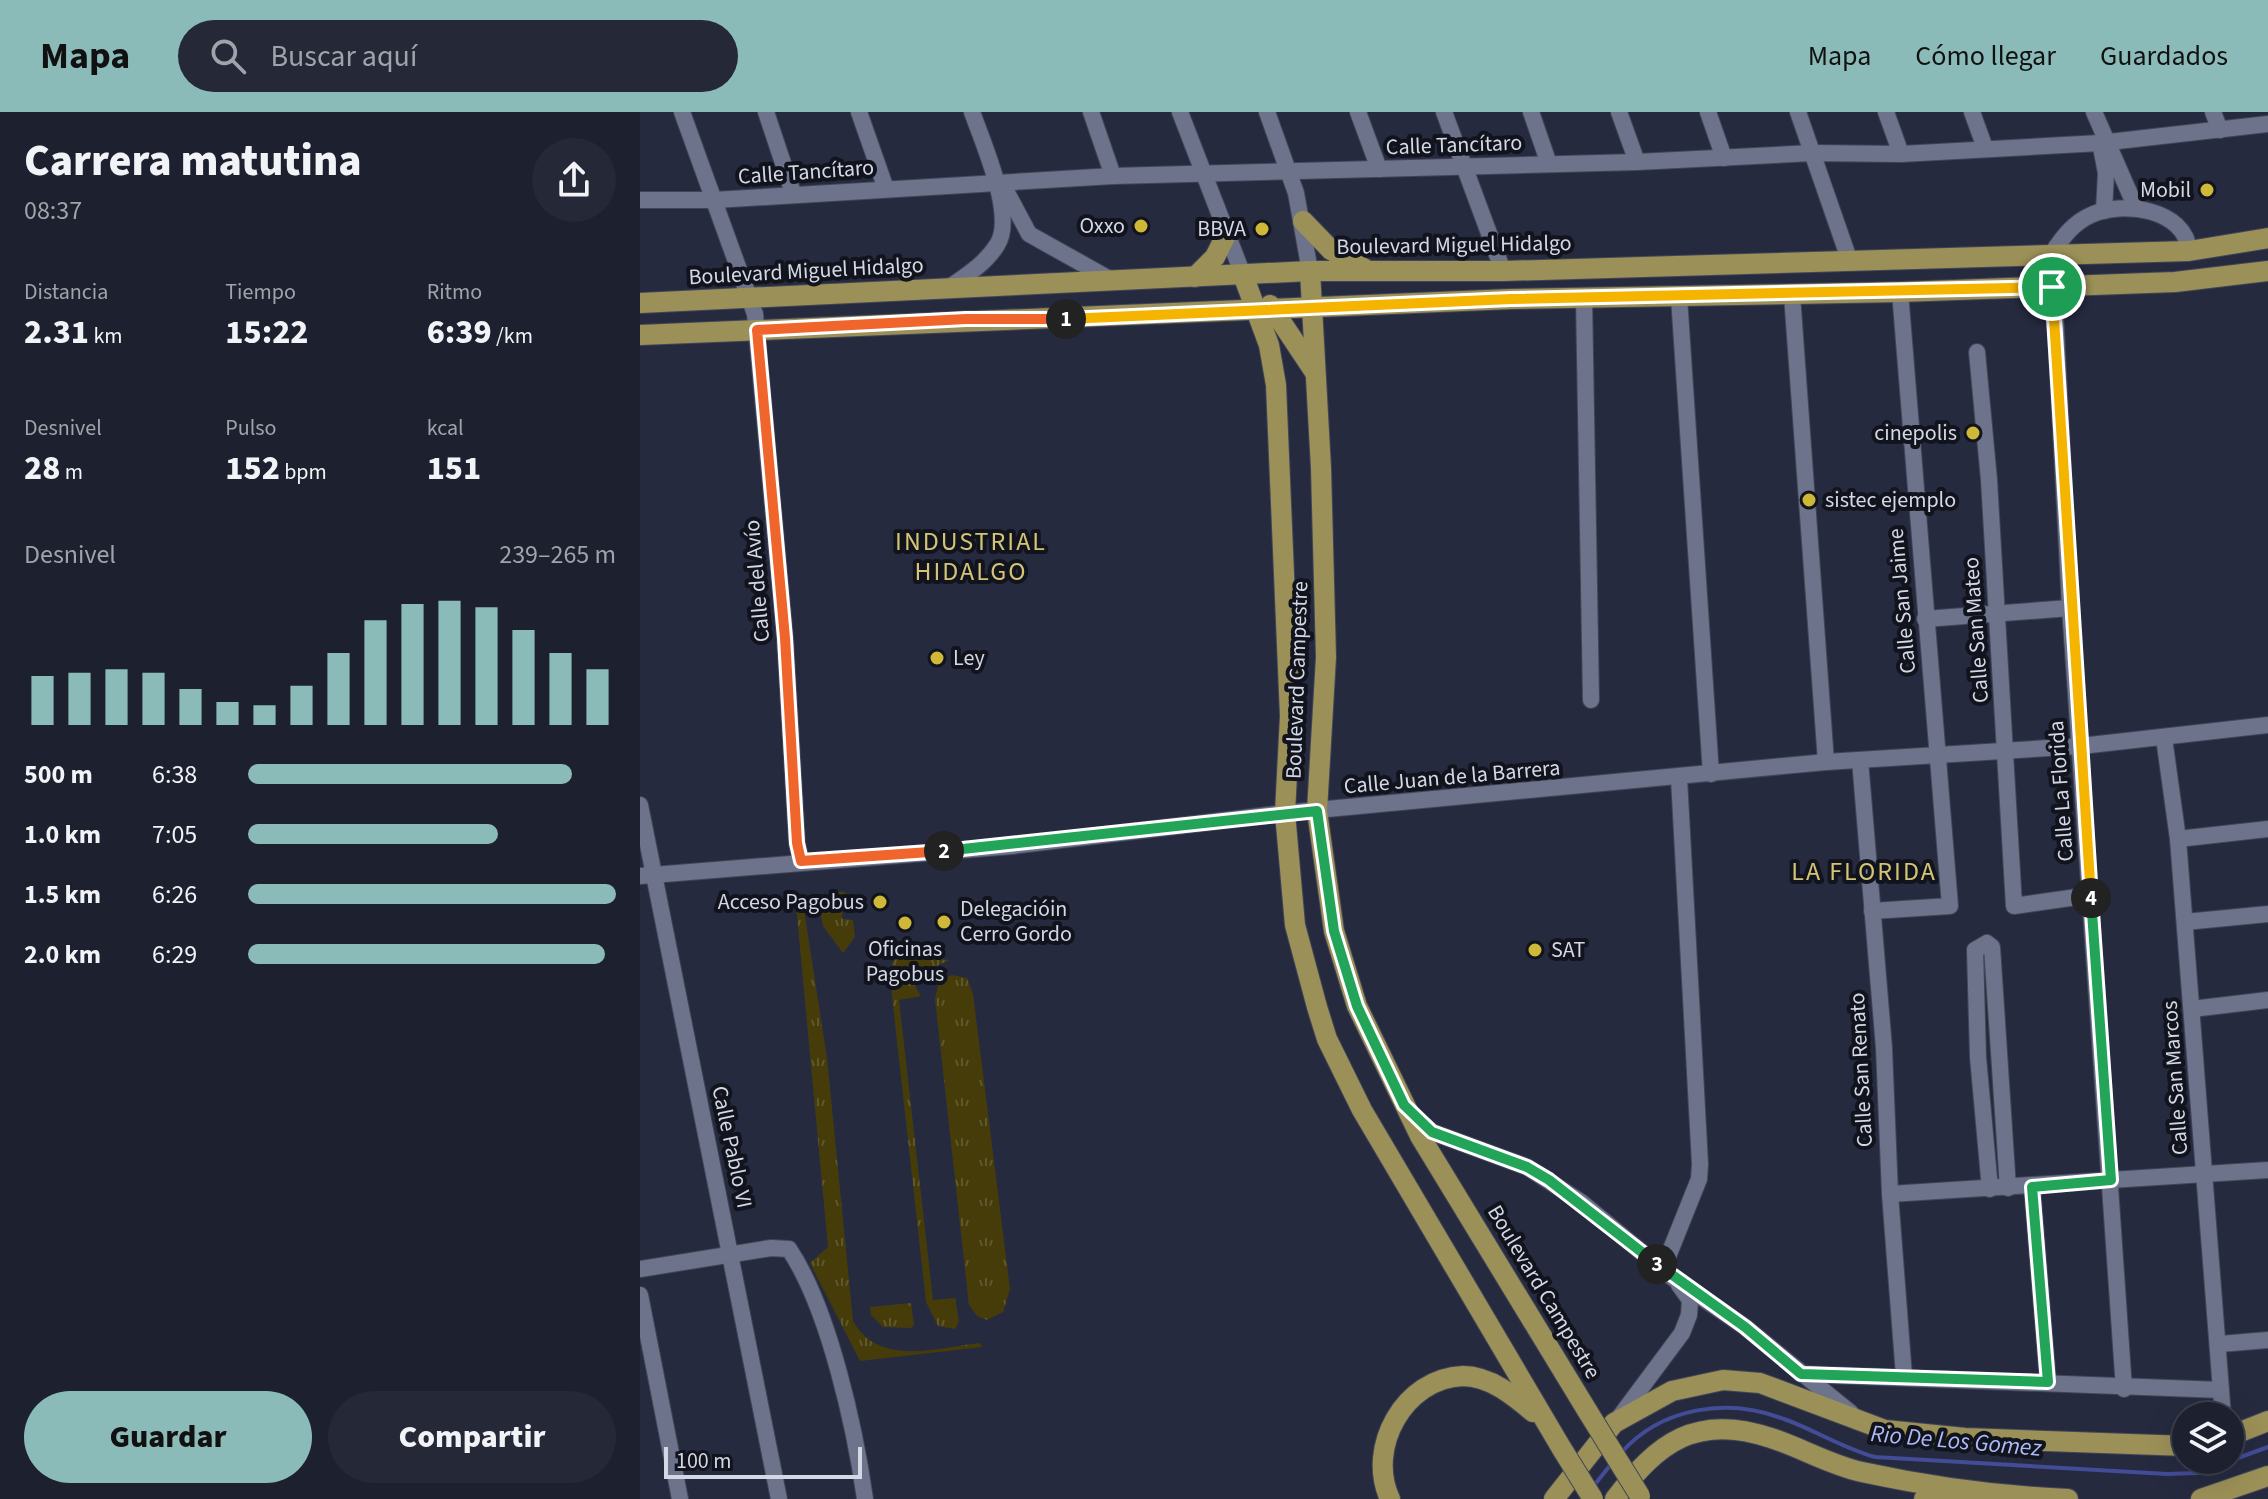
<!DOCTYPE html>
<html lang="es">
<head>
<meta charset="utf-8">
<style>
  :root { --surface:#1c202f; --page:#252837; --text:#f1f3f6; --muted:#a0a3aa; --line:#3a3e4b; --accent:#8bbbb9 }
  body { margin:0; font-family:"Source Sans 3",sans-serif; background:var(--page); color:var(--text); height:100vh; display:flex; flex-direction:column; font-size:30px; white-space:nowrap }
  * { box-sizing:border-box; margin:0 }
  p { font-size:26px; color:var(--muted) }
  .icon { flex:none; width:44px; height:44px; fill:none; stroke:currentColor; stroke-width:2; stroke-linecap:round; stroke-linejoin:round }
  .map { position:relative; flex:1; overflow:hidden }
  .side { display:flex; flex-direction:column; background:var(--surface); width:640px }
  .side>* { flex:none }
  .controls { position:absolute; left:1532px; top:1290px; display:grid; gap:16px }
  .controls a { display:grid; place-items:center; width:72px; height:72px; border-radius:50%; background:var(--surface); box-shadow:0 8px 32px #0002,0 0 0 2px var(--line); font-size:40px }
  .scale { position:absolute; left:24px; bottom:20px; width:198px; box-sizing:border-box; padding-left:8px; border:4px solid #d4d8e5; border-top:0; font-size:22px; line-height:28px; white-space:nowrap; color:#d4d8e5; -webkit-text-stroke:6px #11131d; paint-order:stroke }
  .pin { position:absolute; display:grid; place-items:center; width:68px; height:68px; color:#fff; margin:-34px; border:4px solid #fff; border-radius:50%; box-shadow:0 2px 8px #0007 }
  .km { position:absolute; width:40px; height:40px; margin:-20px; border-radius:50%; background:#222; color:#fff; font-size:22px; line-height:40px; text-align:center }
  .round { display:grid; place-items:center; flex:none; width:84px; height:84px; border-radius:42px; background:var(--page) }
  .overview { display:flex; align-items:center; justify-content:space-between; height:136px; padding:0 24px }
  h1 { font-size:44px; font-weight:800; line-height:60px }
  .metrics { display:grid; grid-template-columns:repeat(3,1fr); gap:12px; height:136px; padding:8px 24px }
  .metrics div { display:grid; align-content:center }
  .metrics b { font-size:34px; font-weight:800 }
  .metrics small { font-size:22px; font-weight:400 }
  .metrics p { font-size:22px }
  .chart { height:224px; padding:16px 24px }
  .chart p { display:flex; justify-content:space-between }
  .chart svg { width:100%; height:144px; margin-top:8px; stroke:var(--accent); stroke-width:6 }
  .action { display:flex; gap:16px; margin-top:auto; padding:16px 24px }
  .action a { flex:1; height:92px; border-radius:48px; background:var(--accent); color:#111; font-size:32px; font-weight:800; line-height:92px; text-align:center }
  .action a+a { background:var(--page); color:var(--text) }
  ul { padding:0 24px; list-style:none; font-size:26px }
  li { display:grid; grid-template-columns:128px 96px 1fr; align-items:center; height:60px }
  li i { height:20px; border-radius:10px; background:var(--accent) }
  header { display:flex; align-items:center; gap:48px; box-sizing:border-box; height:112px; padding:0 40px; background:var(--accent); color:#111 }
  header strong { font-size:38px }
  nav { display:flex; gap:44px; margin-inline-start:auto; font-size:28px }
  .search { width:560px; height:72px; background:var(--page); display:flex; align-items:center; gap:20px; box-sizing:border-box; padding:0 28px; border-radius:44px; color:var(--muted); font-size:30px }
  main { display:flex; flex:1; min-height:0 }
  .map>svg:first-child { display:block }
  .grass { fill:url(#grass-tufts) }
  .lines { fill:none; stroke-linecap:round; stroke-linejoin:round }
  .stream { stroke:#434c97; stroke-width:4 }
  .minor-casing { stroke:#424557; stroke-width:18 }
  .major-casing { stroke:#424557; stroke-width:22 }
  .minor { stroke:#6d738b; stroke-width:16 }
  .major { stroke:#9b9057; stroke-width:20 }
  .major-bridge-casing { stroke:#424557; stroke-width:22; stroke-linecap:butt }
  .major-bridge { stroke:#9b9057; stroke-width:20 }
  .split-1-casing { stroke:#fff; stroke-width:16 }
  .split-2-casing { stroke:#fff; stroke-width:16 }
  .split-3-casing { stroke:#fff; stroke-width:16 }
  .split-4-casing { stroke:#fff; stroke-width:16 }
  .split-5-casing { stroke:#fff; stroke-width:16 }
  .split-1 { stroke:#f5b400; stroke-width:10 }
  .split-2 { stroke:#f0652b; stroke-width:10 }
  .split-3 { stroke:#22a559; stroke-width:10 }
  .split-4 { stroke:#22a559; stroke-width:10 }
  .split-5 { stroke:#f5b400; stroke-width:10 }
  .poi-dot { fill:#cfb837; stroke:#11131d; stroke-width:3 }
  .labels { text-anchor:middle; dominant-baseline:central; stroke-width:8; stroke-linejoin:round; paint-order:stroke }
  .street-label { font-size:22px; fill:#d4d8e5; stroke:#11131d }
  .poi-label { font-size:22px; fill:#d4d8e5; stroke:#11131d; text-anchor:end }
  .water-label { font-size:24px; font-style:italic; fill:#aebaf9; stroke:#11131d }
  .quarter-label { font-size:26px; letter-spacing:2px; fill:#d3c477; stroke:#11131d }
</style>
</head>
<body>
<header>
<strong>Mapa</strong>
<div class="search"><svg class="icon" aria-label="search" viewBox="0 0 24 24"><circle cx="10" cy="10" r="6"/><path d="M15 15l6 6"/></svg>Buscar aquí</div>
<nav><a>Mapa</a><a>Cómo llegar</a><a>Guardados</a></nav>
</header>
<main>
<section class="side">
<div class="overview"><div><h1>Carrera matutina</h1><p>08:37</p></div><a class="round"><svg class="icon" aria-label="share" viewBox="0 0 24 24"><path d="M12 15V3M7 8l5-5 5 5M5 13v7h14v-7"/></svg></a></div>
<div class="metrics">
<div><p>Distancia</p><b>2.31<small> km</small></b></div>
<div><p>Tiempo</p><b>15:22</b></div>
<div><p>Ritmo</p><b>6:39<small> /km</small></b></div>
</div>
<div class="metrics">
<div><p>Desnivel</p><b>28<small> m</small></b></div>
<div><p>Pulso</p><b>152<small> bpm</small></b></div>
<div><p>kcal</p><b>151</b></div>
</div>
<div class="chart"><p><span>Desnivel</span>239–265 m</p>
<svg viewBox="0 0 160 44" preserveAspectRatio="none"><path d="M5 44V29M15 44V28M25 44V27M35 44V28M45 44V33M55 44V37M65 44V38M75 44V32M85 44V22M95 44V12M105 44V7M115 44V6M125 44V8M135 44V15M145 44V22M155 44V27"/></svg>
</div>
<ul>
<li><b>500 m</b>6:38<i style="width:88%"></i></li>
<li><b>1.0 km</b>7:05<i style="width:68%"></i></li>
<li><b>1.5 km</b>6:26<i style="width:100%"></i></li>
<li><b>2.0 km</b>6:29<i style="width:97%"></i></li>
</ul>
<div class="action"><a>Guardar</a><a>Compartir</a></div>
</section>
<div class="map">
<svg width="1628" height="1387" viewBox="0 0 1628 1387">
  <defs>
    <pattern id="grass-tufts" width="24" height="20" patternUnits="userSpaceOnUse" patternTransform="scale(2)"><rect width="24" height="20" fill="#453c0a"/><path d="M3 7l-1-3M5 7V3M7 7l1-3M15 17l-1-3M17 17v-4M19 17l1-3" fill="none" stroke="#5f572e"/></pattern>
  </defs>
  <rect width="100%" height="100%" fill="#262a3f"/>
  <g class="grass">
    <path d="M202,779L210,783L203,794L202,807L213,808L215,825L203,841L183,814L178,788Z"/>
    <path d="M163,791L187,946L213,1209C239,1255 296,1236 340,1231L342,1235L220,1249L170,1151L188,1135L156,793Z"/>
    <path d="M263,842L309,848L293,856L284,867L274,858L251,853L256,845Z"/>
    <path d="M311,863L327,866L333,882L370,1177L363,1200L347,1208L337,1204L329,1193L295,887L299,869Z"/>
    <path d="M250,866L273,871L281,884L259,888L293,1188L315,1186L319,1209L315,1217L298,1214L286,1190Z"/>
    <path d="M271,1191L274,1213L271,1216L243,1215L231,1203L230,1195Z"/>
  </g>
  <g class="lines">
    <g class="stream">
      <path d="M980,1342C1021,1295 1087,1285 1144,1307C1175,1318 1202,1336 1235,1345L1527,1362L1557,1361L1628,1335"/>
      <path d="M952,1376L972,1351"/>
    </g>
    <g class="minor-casing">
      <g id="minor">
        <path d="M42,0L115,202L145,526L157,731L161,749"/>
        <path d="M126,0L153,81"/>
        <path d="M219,0L246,77"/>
        <path d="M451,0L473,64"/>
        <path d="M540,0L603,163"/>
        <path d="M627,0L656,81L670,159"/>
        <path d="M718,0L739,57"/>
        <path d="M804,0L863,159"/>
        <path d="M891,0L909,52"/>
        <path d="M979,0L997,50"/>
        <path d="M1068,0L1084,46"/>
        <path d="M1158,0L1209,147"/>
        <path d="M1246,0L1261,42"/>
        <path d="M1332,0L1345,36"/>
        <path d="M1454,0L1496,96"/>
        <path d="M1573,0L1580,18"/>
        <path d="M1460,30L1466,61L1464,99"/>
        <path d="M364,75L389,122L473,169"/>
        <path d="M0,88H74L473,64L997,50L1172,41L1261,42L1460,31L1628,12"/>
        <path d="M310,175C327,163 346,151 357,133C376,105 343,31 332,0"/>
        <path d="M1152,183L1186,650"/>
        <path d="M1039,185L1071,662"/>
        <path d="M944,186L951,588"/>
        <path d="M1337,240L1349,368L1374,794L1451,783"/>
        <path d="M1285,507L1430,496"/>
        <path d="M1524,626L1538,727L1583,1304"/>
        <path d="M1220,648L1244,936L1250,1082L1264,1264"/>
        <path d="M0,693L139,1387"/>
        <path d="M1538,727L1628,717"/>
        <path d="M0,764L372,734L645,701L1186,650L1441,634L1628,613"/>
        <path d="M1232,799L1310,794L1260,180"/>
        <path d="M1545,810L1628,802"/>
        <path d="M1552,897L1628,888"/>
        <path d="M774,1005L792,1020L887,1055L941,1090L1033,1166L1105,1215L1211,1301"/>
        <path d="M1392,1075L1408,1270"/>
        <path d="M1350,1077L1338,945L1335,838L1347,831L1352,835L1368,1076"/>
        <path d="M1250,1082L1628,1058"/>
        <path d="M0,1157L131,1136L149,1137C189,1197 215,1316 225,1387"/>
        <path d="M1023,1157L1059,1067L1060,1052L1039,666"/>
        <path d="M0,1183L40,1387"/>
        <path d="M1580,1232L1628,1228"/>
        <path d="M1161,1262L1581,1278"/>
        <path d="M1484,1277L1430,496L1412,141C1423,125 1433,111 1451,103C1482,88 1546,97 1549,139"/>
        <path d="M975,1311L1042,1221L1049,1203L1050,1188L1039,1173"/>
      </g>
    </g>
    <g class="major-casing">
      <g id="major">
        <path d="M663,109L691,138L725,157"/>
        <path d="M670,159L681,356L686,545L677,699L694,819L717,894L780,1024L948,1300"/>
        <path d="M603,163L629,233L636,273L650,604L645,701L655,813L677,895L687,927L722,998L922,1337"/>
        <path d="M555,165L575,145L587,121"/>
        <path d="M0,191L670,159H863L1549,139L1628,126"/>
        <path d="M630,193L674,259"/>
        <path d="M0,223L871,187L1260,180L1535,170L1628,159"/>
        <path d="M1590,1324L1628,1309"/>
        <path d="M750,1387C726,1336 764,1266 823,1264C850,1264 874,1284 893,1300"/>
        <path d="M914,1387L974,1311L1032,1279L1083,1268L1120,1271L1245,1318L1325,1326L1546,1334"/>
        <path d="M975,1387C1018,1330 1057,1301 1131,1326C1162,1336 1190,1353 1222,1360C1291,1375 1358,1384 1428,1387"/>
        <path d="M1284,1387L1318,1386"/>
        <path d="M1561,1387L1628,1364"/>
      </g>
    </g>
    <use href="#minor" class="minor"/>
    <use href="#major" class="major"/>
    <g class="major-bridge-casing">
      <g id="major-bridge">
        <path d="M948,1300L1000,1384"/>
        <path d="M922,1337L953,1387"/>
      </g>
    </g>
    <use href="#major-bridge" class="major-bridge"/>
  </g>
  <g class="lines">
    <g class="split-1-casing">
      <path id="split-1" d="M426,207L871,187L1412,175"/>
    </g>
    <g class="split-2-casing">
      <path id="split-2" d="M304,739L161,749L157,731L145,526L117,218L326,207H426"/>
    </g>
    <g class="split-3-casing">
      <path id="split-3" d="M304,739L677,699L694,819L717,894L764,993L792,1020L887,1055L909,1068L1017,1152"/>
    </g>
    <g class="split-4-casing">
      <path id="split-4" d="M1017,1152L1105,1215L1161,1262L1408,1270L1392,1075L1471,1068L1451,786"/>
    </g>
    <g class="split-5-casing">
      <path id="split-5" d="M1412,175L1451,786"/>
    </g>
    <use href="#split-1" class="split-1"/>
    <use href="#split-2" class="split-2"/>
    <use href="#split-3" class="split-3"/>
    <use href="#split-4" class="split-4"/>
    <use href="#split-5" class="split-5"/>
  </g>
  <g class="poi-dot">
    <circle cx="1567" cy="78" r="8"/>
    <circle cx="501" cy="114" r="8"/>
    <circle cx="622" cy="117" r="8"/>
    <circle cx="1333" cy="321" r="8"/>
    <circle cx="1169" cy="388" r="8"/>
    <circle cx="297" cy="546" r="8"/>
    <circle cx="240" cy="790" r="8"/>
    <circle cx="304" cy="810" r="8"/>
    <circle cx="265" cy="811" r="8"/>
    <circle cx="895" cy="838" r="8"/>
  </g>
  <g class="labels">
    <g class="street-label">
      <text transform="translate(814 33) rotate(-2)">Calle Tancítaro</text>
      <text transform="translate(166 60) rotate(-4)">Calle Tancítaro</text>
      <text transform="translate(814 133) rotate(-1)">Boulevard Miguel Hidalgo</text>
      <text transform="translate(166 159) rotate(-3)">Boulevard Miguel Hidalgo</text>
      <text transform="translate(117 469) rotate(-95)">Calle del Avío</text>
      <text transform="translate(1262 489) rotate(-95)">Calle San Jaime</text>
      <text transform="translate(1336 518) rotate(-94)">Calle San Mateo</text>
      <text transform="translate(657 568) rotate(-88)">Boulevard Campestre</text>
      <text transform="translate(812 665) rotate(-5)">Calle Juan de la Barrera</text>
      <text transform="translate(1421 679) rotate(-94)">Calle La Florida</text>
      <text transform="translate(1221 958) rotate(-93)">Calle San Renato</text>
      <text transform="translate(1535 966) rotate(-94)">Calle San Marcos</text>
      <text transform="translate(92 1035) rotate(78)">Calle Pablo VI</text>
      <text transform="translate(904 1180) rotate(59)">Boulevard Campestre</text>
    </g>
    <g class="poi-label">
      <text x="1551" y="78">Mobil</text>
      <text x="485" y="114">Oxxo</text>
      <text x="606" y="117">BBVA</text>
      <text x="1317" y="321">cinepolis</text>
      <text x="1185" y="388" text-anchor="start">sistec ejemplo</text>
      <text x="313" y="546" text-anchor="start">Ley</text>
      <text x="224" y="790">Acceso Pagobus</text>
      <text x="320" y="797" text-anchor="start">Delegacióin<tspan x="320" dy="25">Cerro Gordo</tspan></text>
      <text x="265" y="837" text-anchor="middle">Oficinas<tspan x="265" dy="25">Pagobus</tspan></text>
      <text x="911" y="838" text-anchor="start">SAT</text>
    </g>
    <g class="water-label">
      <text transform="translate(1316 1329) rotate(5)">Rio De Los Gomez</text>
    </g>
    <g class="quarter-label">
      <text x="331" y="429">INDUSTRIAL<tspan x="331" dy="30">HIDALGO</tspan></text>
      <text x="1224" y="759">LA FLORIDA</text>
    </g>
  </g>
</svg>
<div class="controls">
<a><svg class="icon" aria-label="layers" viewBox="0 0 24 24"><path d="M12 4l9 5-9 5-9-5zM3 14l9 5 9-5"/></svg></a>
</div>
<div class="scale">100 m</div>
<div class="pin" style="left:1412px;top:175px;background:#1e9e55"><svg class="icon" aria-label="arrive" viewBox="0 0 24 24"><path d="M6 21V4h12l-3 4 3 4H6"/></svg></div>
<b class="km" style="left:426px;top:207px">1</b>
<b class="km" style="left:304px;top:739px">2</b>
<b class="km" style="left:1017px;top:1152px">3</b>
<b class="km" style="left:1451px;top:786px">4</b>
</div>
</main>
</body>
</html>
